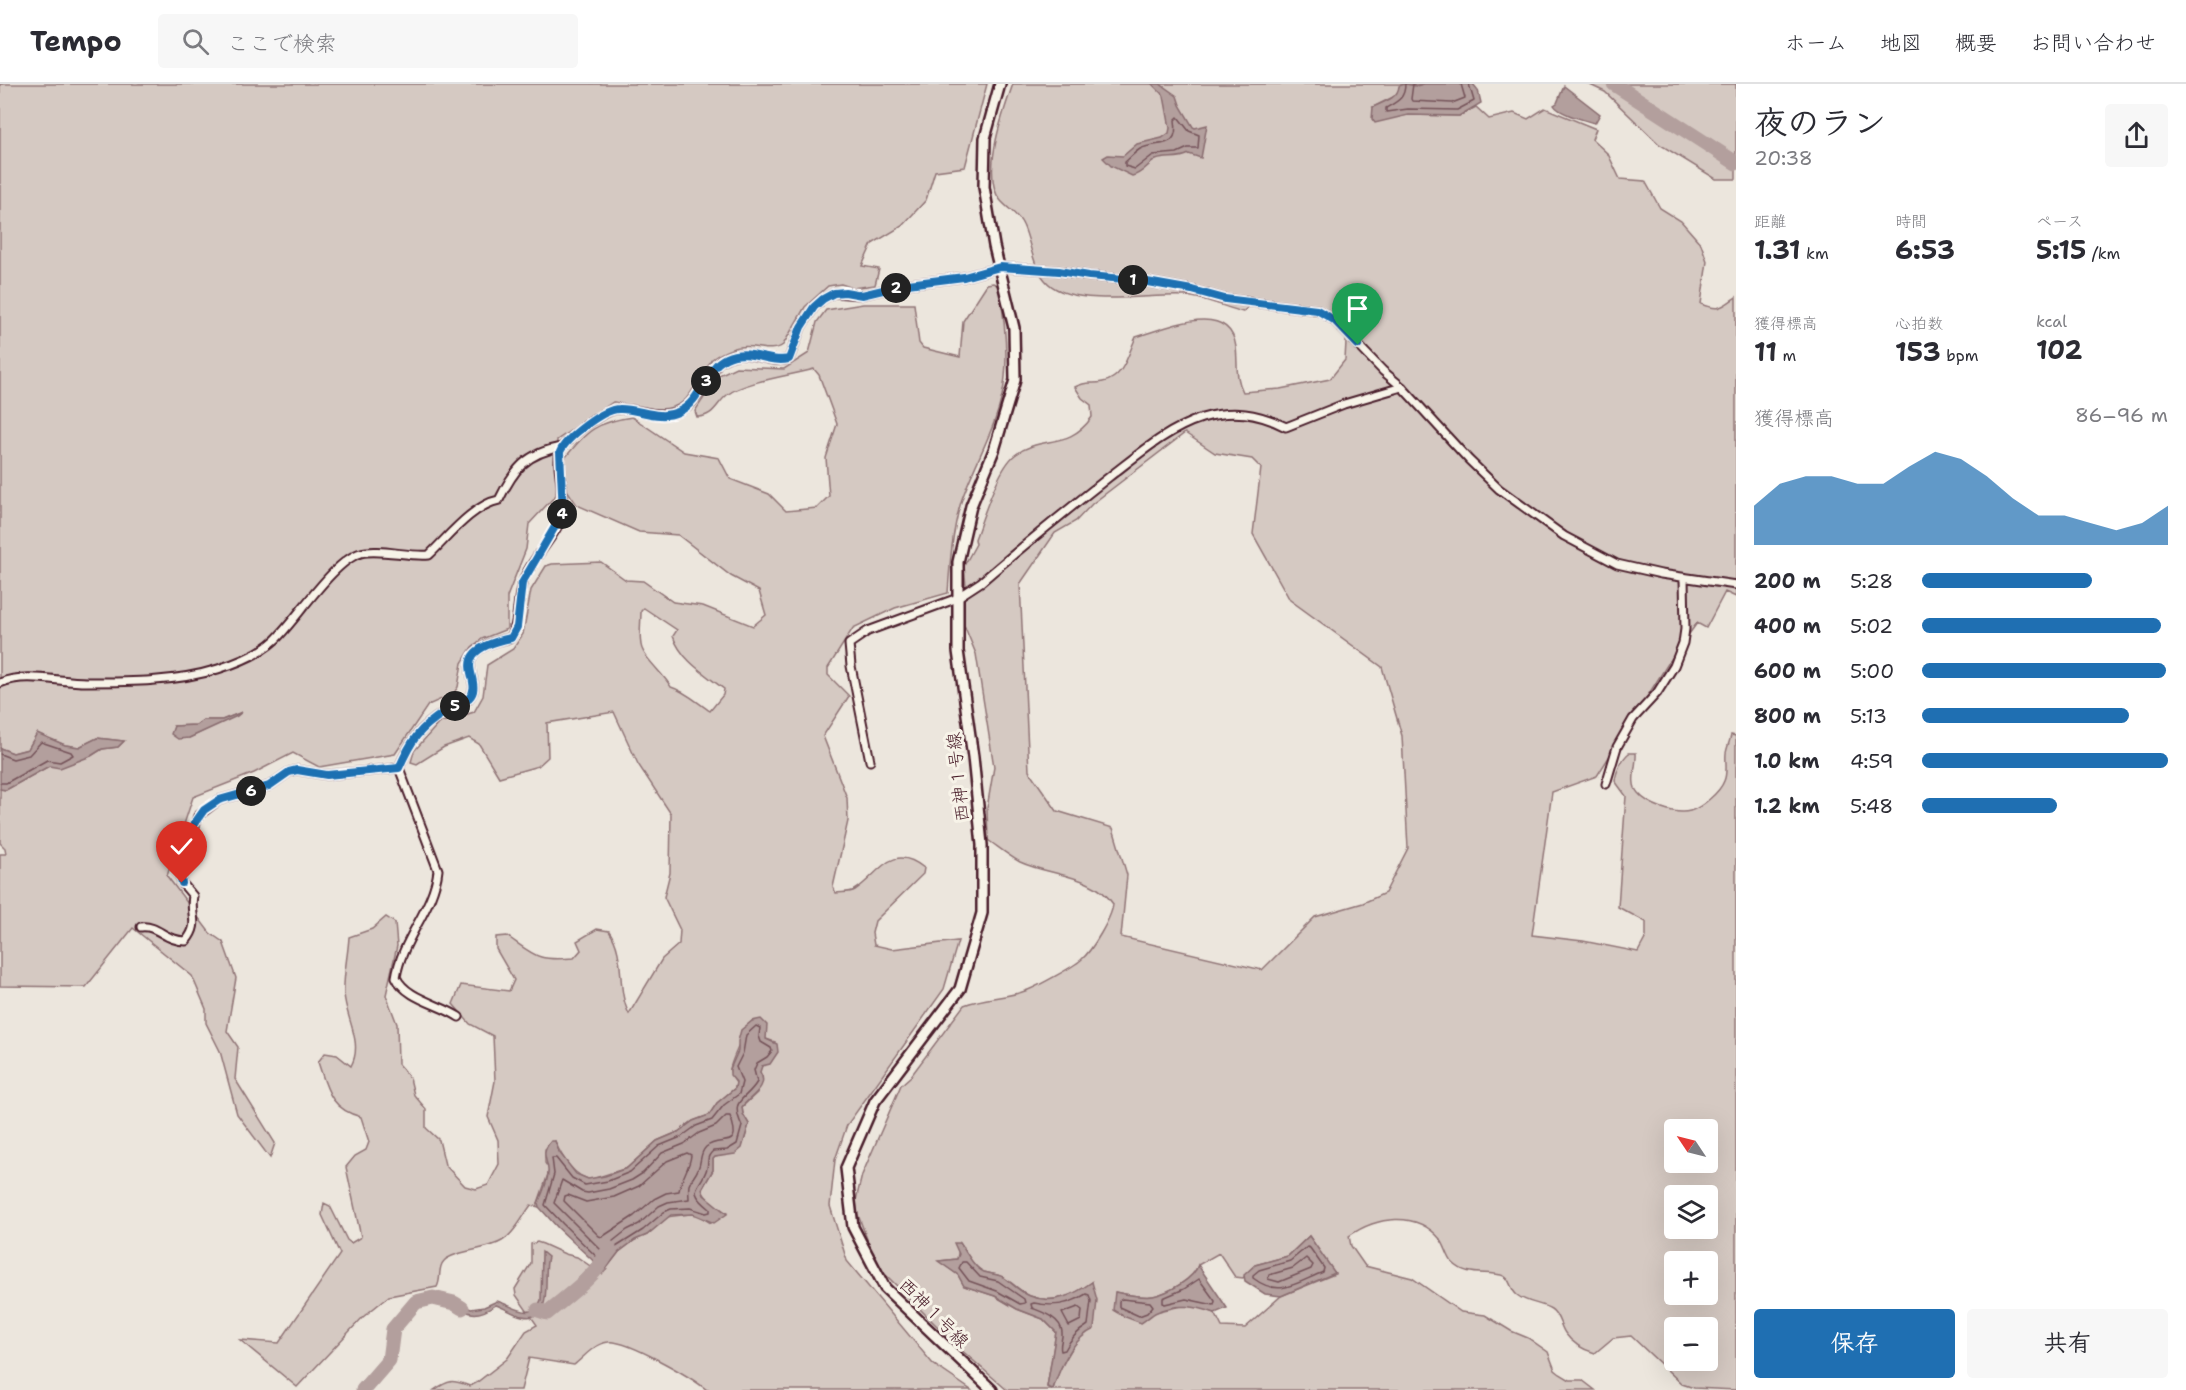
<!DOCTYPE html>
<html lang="ja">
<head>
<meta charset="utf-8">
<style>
  :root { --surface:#fff; --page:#f7f7f7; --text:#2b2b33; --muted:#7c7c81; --line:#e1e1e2; --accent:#1f6fb2 }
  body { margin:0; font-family:"Shantell Sans","Klee One",sans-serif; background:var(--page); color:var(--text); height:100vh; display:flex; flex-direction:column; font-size:22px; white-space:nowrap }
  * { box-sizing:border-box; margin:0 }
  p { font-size:20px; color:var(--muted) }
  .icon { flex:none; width:33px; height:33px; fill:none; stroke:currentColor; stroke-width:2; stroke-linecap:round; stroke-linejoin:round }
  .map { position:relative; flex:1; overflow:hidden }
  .side { display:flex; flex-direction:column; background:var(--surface); width:450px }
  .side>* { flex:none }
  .needle { width:39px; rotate:305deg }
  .controls { position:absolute; left:1664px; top:1035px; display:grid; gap:12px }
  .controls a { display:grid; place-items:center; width:54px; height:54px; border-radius:6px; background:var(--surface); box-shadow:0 6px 24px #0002; font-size:30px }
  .pin { position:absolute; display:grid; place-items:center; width:51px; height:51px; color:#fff; margin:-62px -26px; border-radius:50% 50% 50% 0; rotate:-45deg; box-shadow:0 0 6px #0007 }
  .pin .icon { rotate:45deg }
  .km { position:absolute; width:30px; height:30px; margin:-15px; border-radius:50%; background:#222; color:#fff; font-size:16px; line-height:30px; text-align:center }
  .round { display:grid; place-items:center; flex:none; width:63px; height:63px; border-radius:6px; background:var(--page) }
  .overview { display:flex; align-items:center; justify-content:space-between; height:102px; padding:0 18px }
  h1 { font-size:33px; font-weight:700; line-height:45px }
  .stats { display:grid; grid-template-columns:repeat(3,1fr); gap:9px; height:102px; padding:6px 18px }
  .stats div { display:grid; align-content:center }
  .stats b { font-size:26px; font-weight:700 }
  .stats small { font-size:16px; font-weight:400 }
  .stats p { font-size:16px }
  .chart { height:168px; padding:12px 18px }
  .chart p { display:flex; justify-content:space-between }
  .chart svg { width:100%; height:108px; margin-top:6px; fill:var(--accent); opacity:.7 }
  .action { display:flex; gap:12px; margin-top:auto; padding:12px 18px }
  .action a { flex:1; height:69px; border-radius:6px; background:var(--accent); color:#fff; font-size:24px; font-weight:700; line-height:69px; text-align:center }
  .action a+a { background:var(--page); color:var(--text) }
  ul { padding:0 18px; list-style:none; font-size:20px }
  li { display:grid; grid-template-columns:96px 72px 1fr; align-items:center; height:45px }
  li i { height:15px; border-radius:8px; background:var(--accent) }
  header { display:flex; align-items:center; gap:36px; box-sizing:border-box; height:84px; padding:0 30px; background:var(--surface); border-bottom:2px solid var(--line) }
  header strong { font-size:28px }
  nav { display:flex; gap:33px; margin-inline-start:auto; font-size:21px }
  .search { width:420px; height:54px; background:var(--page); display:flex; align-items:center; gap:15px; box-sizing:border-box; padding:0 21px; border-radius:6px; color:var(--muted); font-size:22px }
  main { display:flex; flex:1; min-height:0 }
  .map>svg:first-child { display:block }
  .green { fill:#d5c9c2; stroke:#907476; stroke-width:1.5; fill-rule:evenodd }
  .water { fill:#b39f9d; stroke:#896c6f; stroke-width:1.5 }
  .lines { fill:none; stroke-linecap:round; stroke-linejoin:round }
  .shore { stroke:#745259; stroke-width:1.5 }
  .river { stroke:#b39f9d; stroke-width:15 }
  .minor-casing { stroke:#4a1f2b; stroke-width:11 }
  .tertiary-casing { stroke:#4a1f2b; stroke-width:14 }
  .minor { stroke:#f7f3e8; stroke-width:7 }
  .tertiary { stroke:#f7f3e8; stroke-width:9 }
  .route-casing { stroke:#fff; stroke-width:12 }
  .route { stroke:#1f6fb2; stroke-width:8 }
  .labels { text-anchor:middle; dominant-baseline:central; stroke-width:6; stroke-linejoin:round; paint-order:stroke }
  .street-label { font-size:18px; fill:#4a1f2b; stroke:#f7f3e8 }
</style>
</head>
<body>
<header>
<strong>Tempo</strong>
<div class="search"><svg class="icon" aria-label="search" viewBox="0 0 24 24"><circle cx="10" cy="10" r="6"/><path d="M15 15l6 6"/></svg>ここで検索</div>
<nav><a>ホーム</a><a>地図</a><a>概要</a><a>お問い合わせ</a></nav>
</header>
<main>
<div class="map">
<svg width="1736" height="1306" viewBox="0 0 1736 1306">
  <rect width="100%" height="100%" fill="#ece6dd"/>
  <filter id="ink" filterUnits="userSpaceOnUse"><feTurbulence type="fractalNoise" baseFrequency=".0167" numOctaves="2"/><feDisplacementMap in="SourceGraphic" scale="12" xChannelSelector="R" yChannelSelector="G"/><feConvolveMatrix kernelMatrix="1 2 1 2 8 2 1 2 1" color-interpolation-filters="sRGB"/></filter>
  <g filter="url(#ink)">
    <g class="green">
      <path d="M0,0H987L965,83L935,87L926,116L902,142L872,160L862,182L879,185L875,201L853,204L841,200L828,202L805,223L783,261C771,270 754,260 740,263C731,264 719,270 712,275C704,288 696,303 686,315C669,333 635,322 613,318L557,356L556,411L529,440L526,465L507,513V545L482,555L472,563L462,579L458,603L453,610L428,621L395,670L319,683L293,669L254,689L193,713L167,792L210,849L223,858L236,894L227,947L238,963L235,995L275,1059L270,1074L237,1030L220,967L206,939V925L192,892L133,844L86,903L0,902V770H6L5,764L0,759V705L6,706L49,682L91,672L102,665L118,663L124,657L97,654L79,663L65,661L37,650L28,665L13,669L0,664ZM240,629L189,654L174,642L196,641L203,636H222Z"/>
      <path d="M1013,0H1424L1416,2L1405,0L1395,12L1373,23L1393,33L1408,31L1459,32L1476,23L1489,35L1514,29L1528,35L1545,24L1596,45L1592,55L1608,70L1620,95L1645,97L1660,124L1681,137L1701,160L1707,177L1701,220C1719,227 1721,224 1736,213V513L1725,508L1706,544L1697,539L1669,578L1597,692L1552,708L1532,851L1583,857L1638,868L1646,853V838L1618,823L1626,712L1615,697C1616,687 1622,675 1629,669H1636C1637,682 1629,699 1638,709C1648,721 1675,731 1690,727C1701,724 1720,708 1724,697C1728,688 1725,678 1726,669C1727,663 1730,657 1731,651L1736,652V1306L1694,1304L1682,1300L1631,1252L1613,1254L1595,1269C1584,1266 1572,1259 1565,1249C1560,1242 1559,1230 1551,1225C1541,1219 1527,1219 1517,1211C1510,1206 1511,1193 1501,1191C1485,1187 1467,1193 1453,1179C1447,1173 1446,1162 1440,1155C1416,1126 1376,1133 1349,1152L1351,1162L1365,1182L1412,1194L1461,1228L1485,1231L1511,1247L1528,1254L1548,1268L1555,1286L1560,1290L1570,1296H1582L1595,1306H1007L959,1264L877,1182L857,1128L856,1116L862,1091L901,1001L911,992L964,921C985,913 1008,914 1028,906C1038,902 1073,883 1081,876C1092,867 1112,833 1113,820C1094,790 1050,792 1020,778C1009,772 998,763 988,756L987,724L994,683L976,570L962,536L966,501L964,482L976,460L975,455C983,434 998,384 1015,371C1042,350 1068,367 1092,333L1091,321L1082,314L1075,303C1089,296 1090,301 1103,298C1124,294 1128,270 1136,253C1164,245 1229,214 1236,263C1238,280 1235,293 1243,308L1280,305L1330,295L1345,276L1347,240L1325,227L1256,214L1243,228C1225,223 1205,214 1186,212C1151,209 1069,226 1045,196C1032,181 1031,158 1023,141C1018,128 998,120 995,106C986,76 1003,29 1013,0ZM1185,349L1215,369L1252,375L1261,384L1253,450L1290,516L1382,583L1402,652L1408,764L1385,809L1363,819L1315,833L1262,886L1121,853L1127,791L1113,744L1057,727L1029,687L1020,500L1055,449L1076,437L1092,420ZM1674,1046H1707V1078H1674ZM1674,1112H1707V1144H1674ZM1309,1152L1335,1190L1281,1212L1245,1244L1222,1243L1215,1229L1198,1222L1186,1221L1155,1228L1115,1208C1126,1210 1142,1214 1153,1212C1168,1209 1194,1195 1198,1181L1219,1169L1235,1193L1243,1194L1255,1181L1288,1172ZM960,1159C967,1169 973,1184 984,1188C990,1190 997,1190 1002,1193C1012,1198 1020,1207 1030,1212C1053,1221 1073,1212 1092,1198L1083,1250L1075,1259L1059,1287L1053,1305L1047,1303L1056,1248L1043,1235L1017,1225L995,1212L964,1202L958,1191L939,1177L957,1175ZM1674,1178H1707V1210H1674ZM1674,1244H1707V1276H1674Z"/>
      <path d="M1588,0H1736V95H1716L1659,60L1605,8Z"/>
      <path d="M993,199L999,202C1004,231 1008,263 1005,293C1001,338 975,376 961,418C952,448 950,478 948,509L895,524L853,544L828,584V591L849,612L823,652L847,714L848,737L833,803L836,809C841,808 850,809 855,806C879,791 891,757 924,784L923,790L875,837L872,849L874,861L892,865L958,857L944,905L847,1041L835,1076L830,1122L847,1177L933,1280L971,1306H707C691,1293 626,1255 608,1258C594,1260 584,1273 574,1281L529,1274L521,1306H434C450,1295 452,1296 470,1302L476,1299L507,1275L526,1247L537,1241L516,1211L515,1205L531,1179V1160L537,1158L543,1160L565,1170L577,1173L602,1190L619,1168L635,1156L647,1151L666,1133L690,1130L698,1131L711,1139L727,1129C717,1122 705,1116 702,1105L713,1086V1075L715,1073C745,1066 740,1070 749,1040L743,1030L742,1023L758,1008L760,985L775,958L766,955L752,937C747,942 730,979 730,986C730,991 733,994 736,999L735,1004L717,1019L709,1031L693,1037L678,1048L657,1057L627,1084L592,1095C575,1095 561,1072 555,1057L545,1065V1079L549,1085L548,1090L538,1119L539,1123L531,1121C523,1132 514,1150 502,1157C488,1166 453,1167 444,1177C437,1184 442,1194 437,1203L389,1212L363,1233L297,1303L240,1256L279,1259L340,1170L322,1131L324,1119L330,1122L347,1156L351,1159L361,1153L346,1083L355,1072L366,1066L369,1058L361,1033C330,1025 327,1005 318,978L325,969L337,971L351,982C364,959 345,933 344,909C343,892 348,871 349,853L372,845L386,833L395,839L397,862L386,911L397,940L398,980L410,994L414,1011L426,1025V1044L439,1056L445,1081L465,1102L476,1105L488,1101L499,1080L498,1056L488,1033L495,997L493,952L470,940L453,920L461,901L509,907L514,896L496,865V853L507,852C537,873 537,877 574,874L581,866L577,857L597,845L609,847C626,871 616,904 629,930L662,875L679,860L680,846L664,813L670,789L671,730L638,680L614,628L547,639L548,673L538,682L499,693L479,660L469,654L444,663L417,680L411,678L414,667L439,639L474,628L483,612L487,581L513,565L523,550L531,506L546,482L552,480L601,478L626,496L643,497L673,518L703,522L753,542L766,531L759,507L731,492L678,451L639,448L577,421L567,406L565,374C587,346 597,338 632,333L684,368L719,374L730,395L769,410L786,427L817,424L829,412L826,374L837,340L819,291L814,285C793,291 742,298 727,311C716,320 714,333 697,333L695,327L719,291L736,283L784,285L809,269L817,238L826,226L863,220H914L919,259L923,264L960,273L963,237L987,200ZM644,524L677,546L673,552C681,576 705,590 724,605L723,611L710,627C698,619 685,607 671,603C664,590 643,574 641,561C639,550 641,538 641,527Z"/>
    </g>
    <g class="water">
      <path d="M1152,0H1160L1177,12L1180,21L1193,43L1195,44L1207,41L1201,74L1189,70C1178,76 1167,72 1156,76C1147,80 1144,89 1132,92L1111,82L1103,74L1108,71L1123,72L1137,60L1162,54L1169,49L1170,44L1164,12Z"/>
      <path d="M1405,0L1416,2L1424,0H1473L1478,6L1481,19L1459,32L1408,31L1375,39L1372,35L1373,23C1383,18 1398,15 1399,2Z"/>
      <path d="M1564,2L1600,30L1595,39C1584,36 1559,30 1554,21L1557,19Z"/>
      <path d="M242,628L237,632L189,654L178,655L171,650L174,642L196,641L203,636H222Z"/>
      <path d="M37,649L65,661L79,663L97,654L124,657L118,663L102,665L91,672L60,684L49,682L6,706L0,705V664L13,669L28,665Z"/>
      <path d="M761,935L767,941L766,955L777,960L778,968L770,980L762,982L760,988C770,1003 750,1012 742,1023L743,1030L749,1040L742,1064L735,1070L715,1073L713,1075V1086L702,1105L704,1111L727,1130L714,1139L693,1130L671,1131L647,1151L635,1156L619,1168L606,1185L603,1186L558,1144L539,1123L538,1119C542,1110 547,1100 548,1090C550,1077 538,1072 551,1057H555L559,1068L576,1090L588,1095L605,1092L627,1084L657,1057L678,1048L693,1037L709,1031L717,1019L735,1004L736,998L730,991V985L738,967V957L741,946L752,937Z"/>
      <path d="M1309,1152L1335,1189L1281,1212L1265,1210L1245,1197L1244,1191L1255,1181L1288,1172Z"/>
      <path d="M954,1159H960C967,1169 974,1184 984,1188C990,1190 997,1190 1003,1193C1012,1199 1020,1208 1030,1212C1053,1221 1074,1211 1092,1198L1097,1216L1094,1245C1072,1255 1060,1283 1053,1305L1047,1303L1056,1248L1043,1235L1017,1225L995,1212L964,1202L958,1191L938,1177L957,1175L959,1170Z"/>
      <path d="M542,1168L548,1173C542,1190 556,1240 522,1232C513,1230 505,1224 496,1221C469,1239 468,1224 444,1219L445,1214L471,1225L484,1223L497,1217C512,1221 533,1239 541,1216Z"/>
      <path d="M1198,1181L1227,1224L1215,1229C1196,1222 1177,1219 1157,1228C1152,1230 1146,1236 1141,1239L1123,1232L1113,1226L1115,1208C1126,1210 1142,1214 1153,1212C1168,1209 1194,1195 1198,1181Z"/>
    </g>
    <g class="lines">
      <g class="shore">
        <path d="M1405,0C1405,14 1398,17 1386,24V28L1408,25L1457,26L1474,17L1469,0"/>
        <path d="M1413,0L1411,15L1412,17L1452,19L1465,14L1461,0"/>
        <path d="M1178,33L1189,47L1199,51L1198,64H1188L1177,69L1153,71L1135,85L1125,82V78C1130,74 1135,68 1140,65C1158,56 1180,67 1175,36Z"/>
        <path d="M0,670L13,675L29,671L41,658L71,668L73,671L60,678L47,676L6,699H0"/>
        <path d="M756,942L760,944L759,952L761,958L771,964L772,967L767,973L757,979L754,986L757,998C745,1018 729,1014 742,1042L737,1060L727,1066L713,1067C706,1073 709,1076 707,1084C701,1105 684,1104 710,1125V1128L706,1129L690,1124L671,1125L664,1128L643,1146L616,1163L605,1176L601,1177L563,1140L545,1121L554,1090L552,1074H556L572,1094L585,1101L608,1097L630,1088L659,1062L681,1053L696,1042L712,1036L724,1021L739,1010L742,998L736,983L743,969L746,951Z"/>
        <path d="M726,1032H730C744,1068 720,1051 706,1063C699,1070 702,1077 698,1085C696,1091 691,1095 689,1101C688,1106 689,1111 689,1115L668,1118L659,1122L639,1140L627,1146L603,1165H600L554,1119L562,1096L582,1108L588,1109L609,1105L632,1096L643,1089L662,1069L684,1060L699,1049L716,1042Z"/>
        <path d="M687,1069L691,1071C690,1084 681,1094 679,1107L666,1109L654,1115L634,1132L602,1153L599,1152L564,1117L565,1112L568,1111L586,1118L614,1113L639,1102L667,1077Z"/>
        <path d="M1307,1163L1310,1164L1324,1184L1323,1188C1296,1199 1279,1214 1253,1194V1191L1259,1186L1290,1177Z"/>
        <path d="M1306,1174L1313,1181L1311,1185L1279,1198L1268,1195L1269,1191L1293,1184Z"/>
        <path d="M962,1178H966L980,1193L998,1197L1024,1215L1025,1219L1020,1220L997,1207L969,1197L959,1184Z"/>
        <path d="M1199,1195L1215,1217L1214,1221L1186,1215L1165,1220L1163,1219V1214L1184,1205Z"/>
        <path d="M1086,1210L1089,1211L1091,1217L1088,1241C1077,1248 1071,1254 1065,1266L1061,1267C1059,1260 1063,1255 1062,1248C1061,1234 1042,1228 1032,1224L1031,1220L1034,1219C1053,1223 1069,1221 1086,1210Z"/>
        <path d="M1122,1215L1150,1218L1153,1222L1147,1229L1139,1232L1119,1223V1217Z"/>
        <path d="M1078,1223L1082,1226L1081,1236L1069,1242L1062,1229Z"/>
      </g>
      <g class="river">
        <path d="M1614,0L1736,79"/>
        <path d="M538,1226L547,1229C568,1211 599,1191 609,1164"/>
        <path d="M363,1306L389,1276L393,1245L416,1218L433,1214L454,1219L462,1224"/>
      </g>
      <g class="minor-casing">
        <g id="minor">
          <path d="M0,599C26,588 59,598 86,598C129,598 177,598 218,585C237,579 260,570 275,556C297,535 334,476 361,469C378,464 408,473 429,471C448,453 473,421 499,416C514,385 526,369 562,363"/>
          <path d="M870,677L851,582L849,560L868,547L955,515L981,498C1023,462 1066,427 1109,393C1138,371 1167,345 1202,334C1233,325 1258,329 1286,343L1344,320L1402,303"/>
          <path d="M1606,700L1617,663L1633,635L1657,609L1674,582L1683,559L1685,545L1684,494"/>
          <path d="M141,843C158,841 165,857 186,857C201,839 189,831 193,812L182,799L180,789L198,732L219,716L269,702L289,688L297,686L327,691L399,684"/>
          <path d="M459,933C440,920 406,915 396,893C402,855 434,824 438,786L399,684C411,656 419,644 445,628C452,624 463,620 469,614C487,596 440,568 511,554C520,537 516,519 522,501C529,476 557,453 563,429C567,412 552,376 563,362C573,350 604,325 620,325C644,324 663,339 686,323C698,316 710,291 718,279C747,258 764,282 789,275L801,243L814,223L823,215L834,209L862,211L908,200L964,193L1000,183L1059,187L1089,192L1136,196L1192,206L1225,215L1317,226L1334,236L1383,287L1402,303L1469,376L1499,405L1564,452L1617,480L1661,490L1736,501"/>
        </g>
      </g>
      <g class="tertiary-casing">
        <path id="tertiary" d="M992,1306L885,1204L853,1143L846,1084L875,1017L960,905L982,829V761L973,673L958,567V478L971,422L994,366L1015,296L1014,244L994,162L984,103L985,54L1000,0"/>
      </g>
      <use href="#minor" class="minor"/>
      <use href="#tertiary" class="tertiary"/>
    </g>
  </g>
  <g class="lines" filter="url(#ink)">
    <g class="route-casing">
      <path id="route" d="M182,799L180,789L194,740L204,726L219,716L269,702L289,688L297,686L327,691L399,684C411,657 419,644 445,628C452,624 463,620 469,614C487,596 440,569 511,554L517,543L522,499L563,429L560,368C566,354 603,325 619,325C638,324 658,337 678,328C703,317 704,284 726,274C749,263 768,280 789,275L801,243L814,223L823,215L834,209L845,208L862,211L908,200L964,193L1000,183L1059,187L1089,192L1136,196L1192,206L1225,215L1317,226L1334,236L1358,261"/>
    </g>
    <use href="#route" class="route"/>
  </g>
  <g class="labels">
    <g class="street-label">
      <text transform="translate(958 693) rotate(-96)">西神１号線</text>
      <text transform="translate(934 1229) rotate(45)">西神１号線</text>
    </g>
  </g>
</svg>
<div class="controls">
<a><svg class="needle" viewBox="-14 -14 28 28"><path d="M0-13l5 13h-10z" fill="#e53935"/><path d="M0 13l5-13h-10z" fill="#7c7c81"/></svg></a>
<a><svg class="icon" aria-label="layers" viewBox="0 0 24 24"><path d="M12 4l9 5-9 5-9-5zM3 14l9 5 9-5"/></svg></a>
<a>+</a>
<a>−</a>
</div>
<div class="pin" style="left:1358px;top:261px;background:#1e9e55"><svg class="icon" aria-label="arrive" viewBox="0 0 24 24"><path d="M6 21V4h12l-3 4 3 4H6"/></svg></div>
<div class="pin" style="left:182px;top:799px;background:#d93025"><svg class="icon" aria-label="check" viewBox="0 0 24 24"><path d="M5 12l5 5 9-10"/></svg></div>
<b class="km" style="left:1133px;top:196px">1</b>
<b class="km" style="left:896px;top:204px">2</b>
<b class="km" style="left:706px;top:297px">3</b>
<b class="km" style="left:562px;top:430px">4</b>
<b class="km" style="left:455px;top:622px">5</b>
<b class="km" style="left:251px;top:707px">6</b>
</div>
<section class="side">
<div class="overview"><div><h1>夜のラン</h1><p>20:38</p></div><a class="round"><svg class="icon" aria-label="share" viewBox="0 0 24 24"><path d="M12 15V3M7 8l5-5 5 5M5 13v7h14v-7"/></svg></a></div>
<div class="stats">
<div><p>距離</p><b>1.31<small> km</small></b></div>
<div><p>時間</p><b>6:53</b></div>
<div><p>ペース</p><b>5:15<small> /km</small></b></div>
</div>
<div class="stats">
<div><p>獲得標高</p><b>11<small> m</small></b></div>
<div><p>心拍数</p><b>153<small> bpm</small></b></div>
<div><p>kcal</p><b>102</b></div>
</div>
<div class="chart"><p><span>獲得標高</span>86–96 m</p>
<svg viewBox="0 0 160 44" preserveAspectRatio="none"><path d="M0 44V28L10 19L20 16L30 16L40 19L50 19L60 12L70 6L80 9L90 16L100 25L110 32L120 32L130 35L140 38L150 35L160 28V44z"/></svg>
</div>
<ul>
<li><b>200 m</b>5:28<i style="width:69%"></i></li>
<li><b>400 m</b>5:02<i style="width:97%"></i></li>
<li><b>600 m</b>5:00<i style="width:99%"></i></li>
<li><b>800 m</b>5:13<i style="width:84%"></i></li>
<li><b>1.0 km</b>4:59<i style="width:100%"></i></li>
<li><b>1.2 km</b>5:48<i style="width:55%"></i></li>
</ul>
<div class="action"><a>保存</a><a>共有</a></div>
</section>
</main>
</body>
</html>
